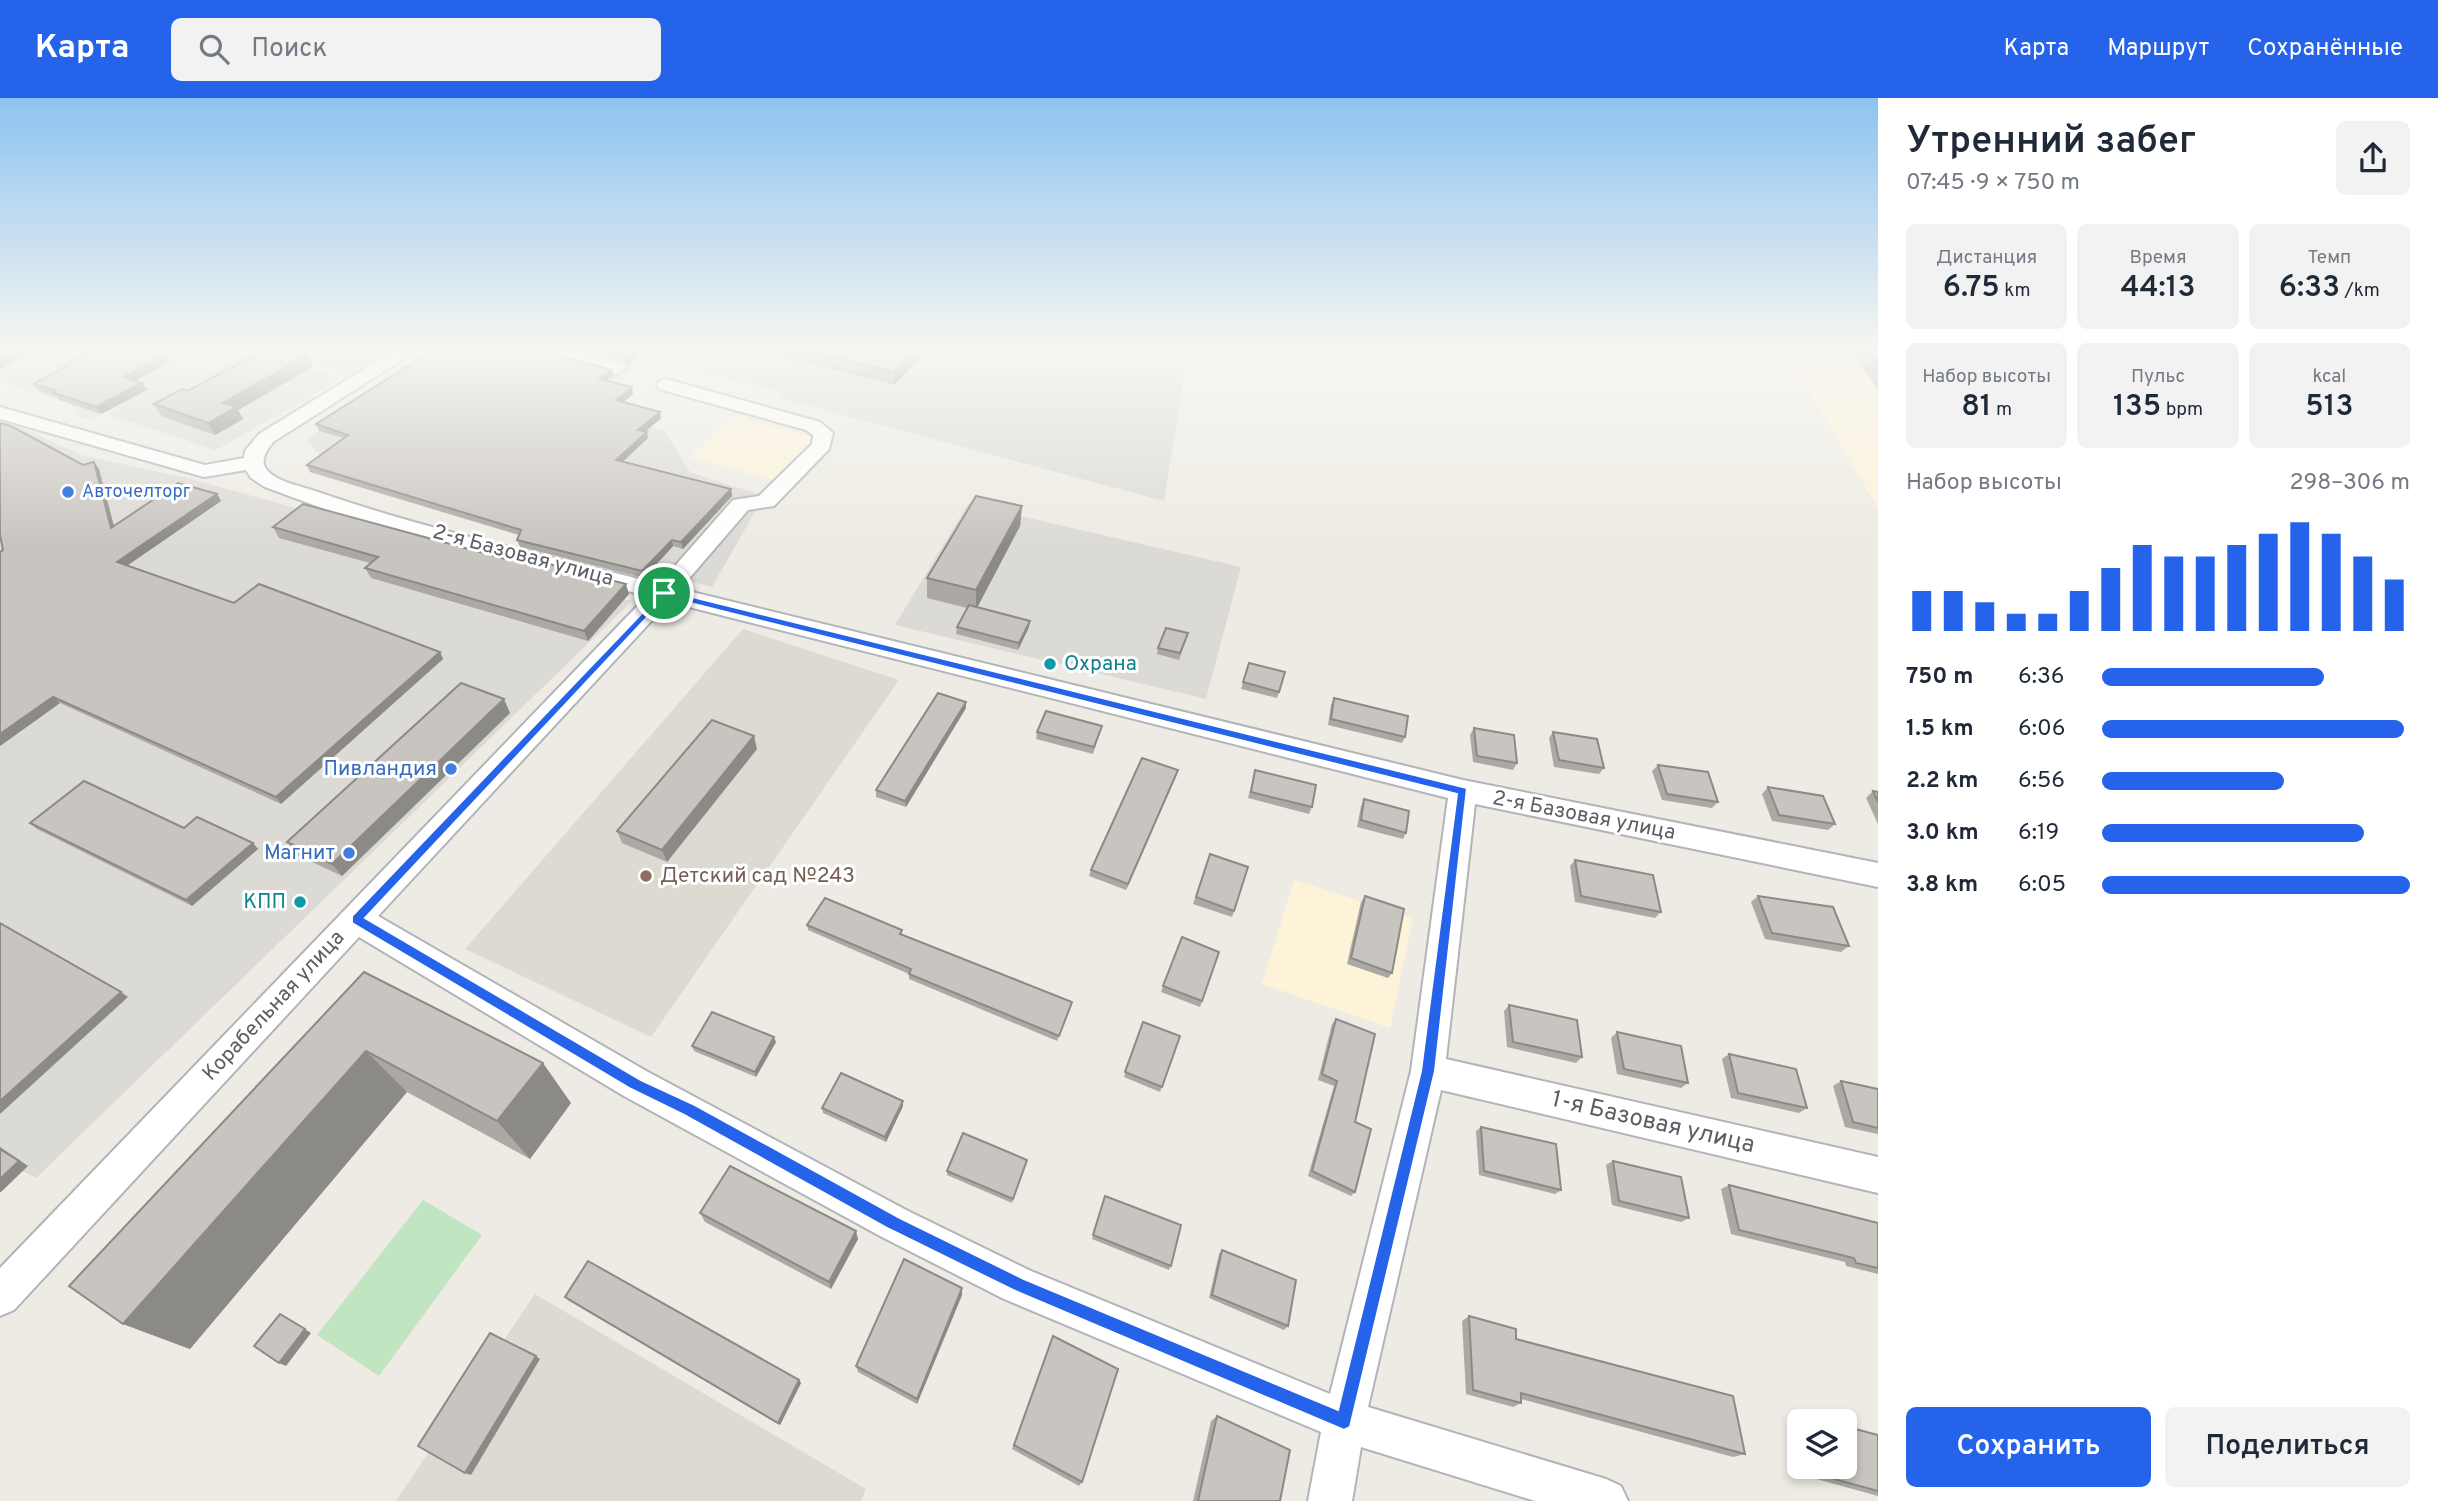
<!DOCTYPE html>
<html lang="ru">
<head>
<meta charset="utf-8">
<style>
  :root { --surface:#fff; --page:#f2f2f3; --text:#1f2937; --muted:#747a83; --accent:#2563eb }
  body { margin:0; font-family:Overpass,sans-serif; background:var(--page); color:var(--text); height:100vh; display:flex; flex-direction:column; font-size:26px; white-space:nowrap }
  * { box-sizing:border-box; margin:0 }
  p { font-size:23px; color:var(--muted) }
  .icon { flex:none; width:38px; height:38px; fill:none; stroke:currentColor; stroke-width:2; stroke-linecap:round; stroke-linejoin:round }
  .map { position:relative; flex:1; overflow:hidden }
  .panel { display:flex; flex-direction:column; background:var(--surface); width:560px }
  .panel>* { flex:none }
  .controls { position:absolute; left:1787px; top:1311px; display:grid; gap:14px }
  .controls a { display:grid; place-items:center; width:70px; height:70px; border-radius:10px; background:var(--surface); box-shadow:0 4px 10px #0003; font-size:35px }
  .pin { position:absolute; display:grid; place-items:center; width:60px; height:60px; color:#fff; margin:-30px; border:4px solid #fff; border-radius:50%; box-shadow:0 2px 7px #0007 }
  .round { display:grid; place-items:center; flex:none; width:74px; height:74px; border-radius:10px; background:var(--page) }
  .head { display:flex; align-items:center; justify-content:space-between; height:119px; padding:0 28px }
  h1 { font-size:38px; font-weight:600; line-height:52px }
  .metrics { display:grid; grid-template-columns:repeat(3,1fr); gap:10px; height:119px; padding:7px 28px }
  .metrics div { display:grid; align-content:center; border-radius:10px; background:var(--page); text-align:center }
  .metrics b { font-size:30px; font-weight:600 }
  .metrics small { font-size:19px; font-weight:400 }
  .metrics p { font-size:19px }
  .chart { height:196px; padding:14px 28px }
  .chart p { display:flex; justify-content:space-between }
  .chart svg { width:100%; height:126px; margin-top:7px; stroke:var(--accent); stroke-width:6 }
  .cta { display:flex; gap:14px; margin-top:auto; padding:14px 28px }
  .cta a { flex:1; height:80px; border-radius:10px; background:var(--accent); color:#fff; font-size:28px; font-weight:600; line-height:80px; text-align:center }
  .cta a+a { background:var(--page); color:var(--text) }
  ul { padding:0 28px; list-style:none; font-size:23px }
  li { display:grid; grid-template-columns:112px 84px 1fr; align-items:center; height:52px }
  li i { height:18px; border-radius:9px; background:var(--accent) }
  header { display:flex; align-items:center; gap:42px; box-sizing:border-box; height:98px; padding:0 35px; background:var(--accent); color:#fff }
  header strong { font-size:33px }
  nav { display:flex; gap:38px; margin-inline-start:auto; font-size:24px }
  .search { width:490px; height:63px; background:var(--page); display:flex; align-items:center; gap:18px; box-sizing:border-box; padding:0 24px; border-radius:10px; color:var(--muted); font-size:26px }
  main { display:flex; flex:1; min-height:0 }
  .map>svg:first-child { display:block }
  .commercial { fill:#fdf3d9 }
  .industrial { fill:#dcdad5 }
  .education { fill:#dddad1 }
  .green { fill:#c1e5c0 }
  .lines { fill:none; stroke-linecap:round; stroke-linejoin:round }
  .street-casing { stroke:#b1b4b8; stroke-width:4 }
  .street { fill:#fff; fill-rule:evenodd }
  .wall { fill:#aca9a5 }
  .shaded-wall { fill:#8c8a86 }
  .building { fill:#c8c5c0; stroke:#8c8a86; stroke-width:2 }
  .route { fill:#2563eb; stroke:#fff; stroke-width:2; fill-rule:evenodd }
  .shop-dot { fill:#3f7fe0; stroke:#fff; stroke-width:2.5 }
  .culture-dot { fill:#0f9aa8; stroke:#fff; stroke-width:2.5 }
  .education-dot { fill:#8d6e63; stroke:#fff; stroke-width:2.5 }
  .labels { text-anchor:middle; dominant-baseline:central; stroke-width:6; stroke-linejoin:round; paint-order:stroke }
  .far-shop-label { font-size:18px; fill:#366cbe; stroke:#fff; text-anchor:start }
  .street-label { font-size:21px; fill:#5b5f63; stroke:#fff }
  .culture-label { font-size:21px; fill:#0d838f; stroke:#fff; text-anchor:start }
  .shop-label { font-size:21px; fill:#366cbe; stroke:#fff; text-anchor:end }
  .education-label { font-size:21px; fill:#785e54; stroke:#fff; text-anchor:start }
  .near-street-label { font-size:24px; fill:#5b5f63; stroke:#fff }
</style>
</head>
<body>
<header>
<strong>Карта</strong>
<div class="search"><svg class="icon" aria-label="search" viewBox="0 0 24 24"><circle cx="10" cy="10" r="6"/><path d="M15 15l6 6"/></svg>Поиск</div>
<nav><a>Карта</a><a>Маршрут</a><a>Сохранённые</a></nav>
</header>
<main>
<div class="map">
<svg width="1878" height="1403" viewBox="0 0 1878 1403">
  <rect width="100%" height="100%" fill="#edebe3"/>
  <g class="commercial">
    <path d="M1785,251H1878V411Z"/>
    <path d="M734,318L816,340L773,382L690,359Z"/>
    <path d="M1294,782L1413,820L1390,930L1262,886Z"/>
  </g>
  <g class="industrial">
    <path d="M0,251H253L341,281L216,352L107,316L126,304L90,322L79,318L71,306L0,283Z"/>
    <path d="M446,251H1188L1164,403L784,301L777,293L645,258L586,310L664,333L690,374L764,398L712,489L478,425L310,374L325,363L306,342Z"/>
    <path d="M0,324L22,330L81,357L191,381L632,503L36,1080L0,1061Z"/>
    <path d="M968,406L1241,469L1206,601L895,527Z"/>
  </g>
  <g class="education">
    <path d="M268,251H389L348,279Z"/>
    <path d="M743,531L899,582L651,939L465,851Z"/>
    <path d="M535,1196L866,1391L861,1403H396Z"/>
  </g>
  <g class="green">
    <path d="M271,251H381L348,270L310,264Z"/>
    <path d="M423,1102L482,1137L379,1278L317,1237Z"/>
  </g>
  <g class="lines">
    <g class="street-casing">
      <g id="street">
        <path d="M397,251H419L273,344C267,352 259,363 267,372C277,384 301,388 315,393C427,432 544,457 659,486L733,402L759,398L812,346L813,337L806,332L659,291L657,287L659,283L666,281L820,324L833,335L829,351L774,408L748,412L680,491L1463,682L1878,765V789L1475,706L1446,961L1878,1059V1095L1441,992L1368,1309L1606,1381L1621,1388L1628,1403H1535L1361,1349L1352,1403H1308L1321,1334L1004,1201L882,1139L624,998L359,839L14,1212L0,1218V1170L647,498L346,419L265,389L251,380L246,372L204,379L0,321V309L205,367L244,360L245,353L259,336ZM669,504L1448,700L1411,973L1330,1296L1031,1173L908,1113L648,974L378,818Z"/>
        <path d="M538,251H568L623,266L625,270L616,276L541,255Z"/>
      </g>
    </g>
    <use href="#street" class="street"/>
  </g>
  <g class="wall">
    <path d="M96,251H155L152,252L166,257L170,264L134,283L147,292L101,316L59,302L57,299L39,293L34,286Z"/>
    <path d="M578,251H648L627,268L624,263Z"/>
    <path d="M752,251H929L894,287Z"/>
    <path d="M1850,251H1878V292Z"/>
    <path d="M307,257L313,269L238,312L243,321L215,337L161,318L154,306L188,293Z"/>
    <path d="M612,272L613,278L607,283L633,296L624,304L660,314L661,320L645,334L648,340L623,363L731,391L732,398L683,451L673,448L644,480L520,449L517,442L519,437L310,374L307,367L343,340L319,333L316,326Z"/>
    <path d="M94,364L99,371L114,428L217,396L221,403L127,468L234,505L440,554L443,561L281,706L60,605L0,648V454L83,367Z"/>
    <path d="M1022,408L1020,428L977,509L1029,529L1018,552L956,536L957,529L967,510L927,500V480Z"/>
    <path d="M273,429L509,462L629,496L588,543L371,480L365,470L370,465L279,440Z"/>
    <path d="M1186,542L1179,562L1157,556L1158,550Z"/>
    <path d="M1249,565L1279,594L1277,600L1241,591Z"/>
    <path d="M1334,600L1405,639L1402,645L1328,627L1331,607Z"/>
    <path d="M966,610L906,709L876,699V692Z"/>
    <path d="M510,615L342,778L297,757L287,744Z"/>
    <path d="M1102,628L1093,656L1036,641L1037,634Z"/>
    <path d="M1474,630L1517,665L1513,672L1473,664L1470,637Z"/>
    <path d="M1553,634L1604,670L1599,676L1554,669L1549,640Z"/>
    <path d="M757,651L667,764L622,745L617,733Z"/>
    <path d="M1658,667L1718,704L1712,710L1662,702L1652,673Z"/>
    <path d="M1255,672L1312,709L1309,716L1248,700Z"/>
    <path d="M1176,678L1126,792L1089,778L1091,772Z"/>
    <path d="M1768,689L1835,726L1828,732L1772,723L1762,696Z"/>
    <path d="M1873,693L1878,694V726L1866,700Z"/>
    <path d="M1364,701L1406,735L1403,741L1357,729L1361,708Z"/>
    <path d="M30,725L184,730L253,745L258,751L192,808L37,731Z"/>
    <path d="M1210,756L1234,813L1232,819L1193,806Z"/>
    <path d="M1575,762L1661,814L1655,820L1575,804L1570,768Z"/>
    <path d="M1365,798L1392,875L1388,880L1347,866L1361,804Z"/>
    <path d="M1758,798L1849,848L1841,854L1765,841L1751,804Z"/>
    <path d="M807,827L902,832V837L1071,909L1057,943L909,881V876L808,832Z"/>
    <path d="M1182,839L1219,854L1200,909L1161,894Z"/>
    <path d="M364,874L571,1005L530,1061L407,994L190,1251L123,1226Z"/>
    <path d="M1509,907L1582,959L1576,965L1507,949L1504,913Z"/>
    <path d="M1336,921L1355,1024V1094L1351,1098L1308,1078L1334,988L1318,982L1332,926Z"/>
    <path d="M1143,924L1180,938L1160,994L1124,979Z"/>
    <path d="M1617,934L1688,985L1681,990L1617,976L1611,940Z"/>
    <path d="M776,944L756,979L694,953L692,948Z"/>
    <path d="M1729,956L1807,1010L1799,1015L1731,1000L1722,961Z"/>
    <path d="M1841,983L1878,991V1036L1845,1029L1833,988Z"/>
    <path d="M903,1008L886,1044L823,1015L822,1010Z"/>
    <path d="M1481,1029L1561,1092L1555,1096L1479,1077L1476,1033Z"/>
    <path d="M1027,1062L1012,1105L947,1077V1073Z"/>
    <path d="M1613,1063L1689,1120L1681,1124L1612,1107L1606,1067Z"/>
    <path d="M1729,1087L1878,1125V1176L1846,1168L1845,1164L1731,1136L1721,1091Z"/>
    <path d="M1105,1098L1171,1168L1169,1172L1092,1141Z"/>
    <path d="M700,1115L858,1141L831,1191L705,1124Z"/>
    <path d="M1222,1152L1288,1228L1284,1232L1209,1200L1219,1156Z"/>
    <path d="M962,1190V1197L917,1306L858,1274L856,1268Z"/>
    <path d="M565,1199L799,1282L801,1285L780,1327L569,1203Z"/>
    <path d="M1469,1218L1516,1241L1745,1356L1733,1359L1521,1301V1305L1513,1309L1466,1296L1462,1223Z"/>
    <path d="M1053,1238L1082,1384L1079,1388L1012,1351Z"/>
    <path d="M1799,1316L1825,1323H1799V1363L1789,1318Z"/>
    <path d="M1217,1318L1280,1403H1193L1211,1323Z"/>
    <path d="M1878,1337V1398L1802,1377L1800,1368H1844Z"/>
  </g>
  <g class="shaded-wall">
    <path d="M19,251H37L0,271V261Z"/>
    <path d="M638,251H648L627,268L625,261Z"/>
    <path d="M916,251H929L894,287V274Z"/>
    <path d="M166,257L170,264L128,286L123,279Z"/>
    <path d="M307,257L313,269L238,312L243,321L215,337L208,325L223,305Z"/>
    <path d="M612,272L613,278L601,287L599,281Z"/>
    <path d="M142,285L147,292L101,316L96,309Z"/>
    <path d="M632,289L633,296L618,308L616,302Z"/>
    <path d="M660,314L661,320L640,338L638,332Z"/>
    <path d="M647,334L648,340L618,368L616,362Z"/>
    <path d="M94,364L99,371L116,437L111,430Z"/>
    <path d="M731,391L732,398L683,451L681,444Z"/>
    <path d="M217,396L221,403L122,471L117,464Z"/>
    <path d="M1022,408L1020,428L976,512V492Z"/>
    <path d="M672,442L673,448L644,480L642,473Z"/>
    <path d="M626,486L629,496L588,543L584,533Z"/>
    <path d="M1030,523L1029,529L1018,552L1019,545Z"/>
    <path d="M440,554L443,561L281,706L276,699Z"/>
    <path d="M53,599L60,605L0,648V636Z"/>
    <path d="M504,601L510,615L342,778L332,766Z"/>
    <path d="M966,604V610L906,709L905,703Z"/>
    <path d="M754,638L757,651L667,764L662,752Z"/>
    <path d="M1178,672L1176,678L1126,792L1128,786Z"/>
    <path d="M253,745L258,751L192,808L186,802Z"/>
    <path d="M121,894L128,899L0,1016V1003Z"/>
    <path d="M774,939L776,944L756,979L755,974Z"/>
    <path d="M366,953L407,994L190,1251L123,1226Z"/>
    <path d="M543,965L571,1005L530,1061L497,1023Z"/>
    <path d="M903,1003V1008L886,1044L885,1039Z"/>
    <path d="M0,1049L28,1068L1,1094H0Z"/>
    <path d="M856,1133L858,1141L831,1191L829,1184Z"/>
    <path d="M962,1190V1197L917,1306V1301Z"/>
    <path d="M280,1216L311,1235L286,1268L279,1265Z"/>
    <path d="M536,1258L540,1261L471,1377L465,1375Z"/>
    <path d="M799,1282L801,1285L780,1327L778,1325Z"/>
  </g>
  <g class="building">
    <path d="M0,251H19L0,261Z"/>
    <path d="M96,251H148L166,257L123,279L142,285L96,309L54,295L56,293L34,286Z"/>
    <path d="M265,251H287L307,257L223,305L236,309L208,325L154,306L182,291L188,293Z"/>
    <path d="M435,251H538L612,272L599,281L632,289L616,302L660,314L638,332L647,334L616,362L731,391L681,444L672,442L642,473L517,442L521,432L307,367L348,337L316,326Z"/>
    <path d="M600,251H638L625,261L622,257Z"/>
    <path d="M801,251H916L894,274Z"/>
    <path d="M1868,251H1878V266Z"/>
    <path d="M0,325L11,328L83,367L94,364L111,430L178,385L217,396L117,464L234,505L259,486L440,554L276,699L53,599L0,636V454L3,452L0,437Z"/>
    <path d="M976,398L1022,408L976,492L927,480Z"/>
    <path d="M303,406L509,462L511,456L626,486L584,533L365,470L378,459L273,429Z"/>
    <path d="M969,507L1030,523L1019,545L957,529Z"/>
    <path d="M1166,530L1188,535L1180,555L1158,550Z"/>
    <path d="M1249,565L1285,574L1279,594L1243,584Z"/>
    <path d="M461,585L504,601L332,766L287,744Z"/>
    <path d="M938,595L966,604L905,703L876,692Z"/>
    <path d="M1334,600L1408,618L1405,639L1331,621Z"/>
    <path d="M1046,613L1102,628L1094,649L1037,634Z"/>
    <path d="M712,622L754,638L662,752L617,733Z"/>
    <path d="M1474,630L1514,637L1517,665L1477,658Z"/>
    <path d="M1553,634L1597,641L1604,670L1559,662Z"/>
    <path d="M1142,660L1178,672L1128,786L1091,772Z"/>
    <path d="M1658,667L1708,674L1718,704L1667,696Z"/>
    <path d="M1255,672L1316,687L1312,709L1251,694Z"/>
    <path d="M84,683L184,730L197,719L253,745L186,802L30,725Z"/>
    <path d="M1768,689L1823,698L1835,726L1779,717Z"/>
    <path d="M1873,693L1878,694V704Z"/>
    <path d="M1364,701L1409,713L1406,735L1361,722Z"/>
    <path d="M1210,756L1248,769L1234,813L1196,799Z"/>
    <path d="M1575,762L1653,777L1661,814L1581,798Z"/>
    <path d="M1365,798L1404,811L1392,875L1351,860Z"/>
    <path d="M1758,798L1833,809L1849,848L1772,835Z"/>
    <path d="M825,800L902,832L900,836L1072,904L1059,938L909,876L911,871L807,827Z"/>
    <path d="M0,825L121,894L0,1003Z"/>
    <path d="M1182,839L1219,854L1202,903L1163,888Z"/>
    <path d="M364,874L543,965L497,1023L366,953L123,1226L69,1188Z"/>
    <path d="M1509,907L1577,922L1582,959L1513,944Z"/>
    <path d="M712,914L774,939L755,974L692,948Z"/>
    <path d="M1336,921L1375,936L1355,1024L1371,1031L1355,1094L1312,1073L1337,983L1322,976Z"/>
    <path d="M1143,924L1180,938L1162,989L1125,974Z"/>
    <path d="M1617,934L1681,948L1688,985L1624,971Z"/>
    <path d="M1729,956L1796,971L1807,1010L1738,995Z"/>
    <path d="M841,975L903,1003L885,1039L822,1010Z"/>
    <path d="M1841,983L1878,991V1030L1853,1024Z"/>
    <path d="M1481,1029L1556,1046L1561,1092L1484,1073Z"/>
    <path d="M963,1035L1027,1062L1013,1101L947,1073Z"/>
    <path d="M0,1051L19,1063L0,1081Z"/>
    <path d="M1613,1063L1681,1079L1689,1120L1619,1103Z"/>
    <path d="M730,1068L856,1133L829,1184L700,1115Z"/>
    <path d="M1729,1087L1878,1125V1170L1856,1165L1854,1160L1739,1132Z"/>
    <path d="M1105,1098L1181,1127L1171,1168L1093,1137Z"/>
    <path d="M1222,1152L1296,1182L1288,1228L1212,1197Z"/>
    <path d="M904,1161L962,1190L917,1301L856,1268Z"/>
    <path d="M588,1163L799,1282L778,1325L565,1199Z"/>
    <path d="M280,1216L305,1231L279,1265L254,1248Z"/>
    <path d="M1469,1218L1516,1231V1241L1733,1298L1745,1356L1521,1295V1305L1473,1292Z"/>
    <path d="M490,1235L536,1258L465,1375L418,1348Z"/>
    <path d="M1053,1238L1118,1271L1082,1384L1014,1347Z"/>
    <path d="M1799,1316L1825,1323H1800Z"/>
    <path d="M1217,1318L1290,1352L1280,1403H1198Z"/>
    <path d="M1844,1328L1878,1337V1393L1812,1375L1811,1368H1844Z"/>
  </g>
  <linearGradient id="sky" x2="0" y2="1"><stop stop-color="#8dc3f0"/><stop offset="0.56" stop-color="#f7f6f2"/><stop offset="1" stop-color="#f7f6f2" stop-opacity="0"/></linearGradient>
  <rect width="1878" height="448" fill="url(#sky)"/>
  <path class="route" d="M664,492L1467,690L1435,973L1350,1329L1344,1332L1013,1192L889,1131L684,1017L631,991L352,825V818ZM666,499L1457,696L1421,973L1338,1312L1024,1181L900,1120L695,1007L641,982L365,820Z"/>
  <g class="shop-dot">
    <circle cx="68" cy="394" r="7"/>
    <circle cx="451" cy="671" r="7"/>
    <circle cx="349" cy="755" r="7"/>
  </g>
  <g class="culture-dot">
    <circle cx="1050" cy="566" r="7"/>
    <circle cx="300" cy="804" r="7"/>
  </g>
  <circle class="education-dot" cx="646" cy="778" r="7"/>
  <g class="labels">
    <g class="far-shop-label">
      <text x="82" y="394">Авточелторг</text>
    </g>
    <g class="street-label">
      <text transform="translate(523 458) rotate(15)">2-я Базовая улица</text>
      <text transform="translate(1584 718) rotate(11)">2-я Базовая улица</text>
      <text transform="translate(274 908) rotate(-47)">Корабельная улица</text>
    </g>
    <g class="culture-label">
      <text x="1064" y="566">Охрана</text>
      <text x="286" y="804" text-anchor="end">КПП</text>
    </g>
    <g class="shop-label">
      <text x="437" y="671">Пивландия</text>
      <text x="335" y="755">Магнит</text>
    </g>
    <g class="education-label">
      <text x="660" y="778">Детский сад №243</text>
    </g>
    <g class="near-street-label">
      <text transform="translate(1653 1025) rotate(13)">1-я Базовая улица</text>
    </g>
  </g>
</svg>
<div class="controls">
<a><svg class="icon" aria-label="layers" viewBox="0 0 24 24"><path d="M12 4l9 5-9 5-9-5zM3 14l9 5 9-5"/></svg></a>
</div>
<div class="pin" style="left:664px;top:495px;background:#1e9e55"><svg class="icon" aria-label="arrive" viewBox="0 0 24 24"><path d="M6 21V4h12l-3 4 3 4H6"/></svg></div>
</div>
<section class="panel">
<div class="head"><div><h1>Утренний забег</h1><p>07:45 · 9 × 750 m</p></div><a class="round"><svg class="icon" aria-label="share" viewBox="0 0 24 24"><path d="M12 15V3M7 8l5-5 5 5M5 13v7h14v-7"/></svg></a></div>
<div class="metrics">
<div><p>Дистанция</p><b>6.75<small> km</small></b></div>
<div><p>Время</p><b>44:13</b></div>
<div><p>Темп</p><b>6:33<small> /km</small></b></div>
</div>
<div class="metrics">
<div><p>Набор высоты</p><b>81<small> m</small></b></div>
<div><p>Пульс</p><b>135<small> bpm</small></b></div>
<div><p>kcal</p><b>513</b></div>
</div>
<div class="chart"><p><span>Набор высоты</span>298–306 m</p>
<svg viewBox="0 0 160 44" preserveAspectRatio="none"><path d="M5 44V30M15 44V30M25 44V34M35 44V38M45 44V38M55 44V30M65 44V22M75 44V14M85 44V18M95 44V18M105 44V14M115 44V10M125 44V6M135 44V10M145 44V18M155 44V26"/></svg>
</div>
<ul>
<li><b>750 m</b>6:36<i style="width:72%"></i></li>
<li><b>1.5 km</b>6:06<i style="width:98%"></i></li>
<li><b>2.2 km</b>6:56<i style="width:59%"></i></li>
<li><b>3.0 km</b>6:19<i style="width:85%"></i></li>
<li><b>3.8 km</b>6:05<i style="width:100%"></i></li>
</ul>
<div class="cta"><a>Сохранить</a><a>Поделиться</a></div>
</section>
</main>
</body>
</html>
